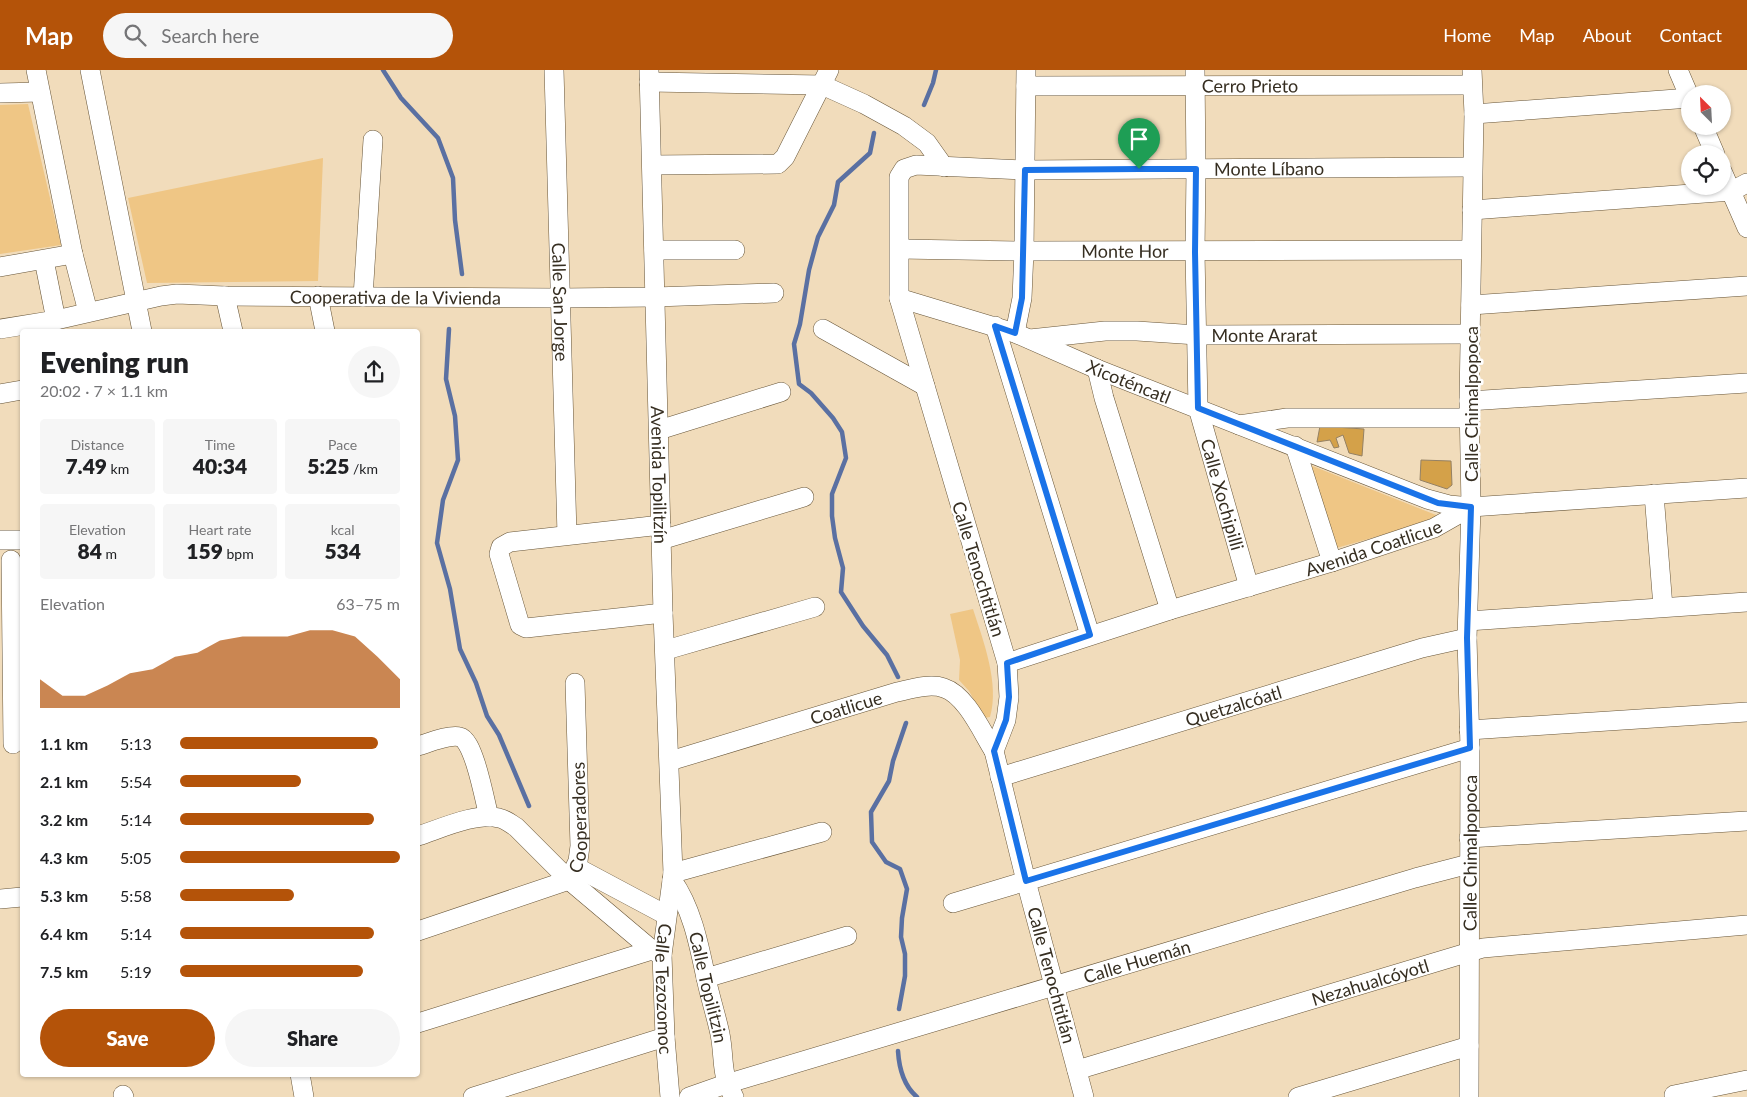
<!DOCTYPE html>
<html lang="en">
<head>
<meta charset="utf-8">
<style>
  :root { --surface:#fff; --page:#f6f6f6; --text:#202124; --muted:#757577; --accent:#b45309 }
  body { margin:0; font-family:Lato,sans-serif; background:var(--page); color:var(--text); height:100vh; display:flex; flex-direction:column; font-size:19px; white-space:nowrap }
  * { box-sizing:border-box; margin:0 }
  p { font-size:16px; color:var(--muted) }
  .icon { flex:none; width:28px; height:28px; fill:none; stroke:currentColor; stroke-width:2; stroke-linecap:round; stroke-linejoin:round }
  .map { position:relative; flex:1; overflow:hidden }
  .side { position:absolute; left:20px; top:259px; width:400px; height:748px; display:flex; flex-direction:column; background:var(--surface); border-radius:5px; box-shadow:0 1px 4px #0004 }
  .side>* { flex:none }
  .needle { width:32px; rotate:336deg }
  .controls { position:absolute; left:1681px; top:15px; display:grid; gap:10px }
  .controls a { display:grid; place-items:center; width:50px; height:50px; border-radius:50%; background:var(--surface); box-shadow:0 1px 4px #0004; font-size:25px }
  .pin { position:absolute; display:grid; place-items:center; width:42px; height:42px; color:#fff; margin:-51px -21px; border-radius:50% 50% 50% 0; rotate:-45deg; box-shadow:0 0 5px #0007 }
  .pin .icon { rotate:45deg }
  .round { display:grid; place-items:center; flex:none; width:52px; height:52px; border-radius:26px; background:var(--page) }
  .headline { display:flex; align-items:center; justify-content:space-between; height:85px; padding:0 20px }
  h1 { font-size:28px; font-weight:800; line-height:38px }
  .metrics { display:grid; grid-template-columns:repeat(3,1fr); gap:8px; height:85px; padding:5px 20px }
  .metrics div { display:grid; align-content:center; border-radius:5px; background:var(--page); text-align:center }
  .metrics b { font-size:21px; font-weight:800 }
  .metrics small { font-size:14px; font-weight:400 }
  .metrics p { font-size:14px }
  .chart { height:140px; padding:10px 20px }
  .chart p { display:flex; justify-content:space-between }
  .chart svg { width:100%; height:90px; margin-top:5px; fill:var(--accent); opacity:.7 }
  .cta { display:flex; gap:10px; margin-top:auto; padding:10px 20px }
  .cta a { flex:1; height:58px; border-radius:30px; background:var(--accent); color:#fff; font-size:20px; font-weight:800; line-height:58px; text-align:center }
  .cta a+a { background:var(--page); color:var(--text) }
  ul { padding:0 20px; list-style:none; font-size:16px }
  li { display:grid; grid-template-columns:80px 60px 1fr; align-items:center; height:38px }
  li i { height:12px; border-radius:6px; background:var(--accent) }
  header { display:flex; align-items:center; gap:30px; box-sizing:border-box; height:70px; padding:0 25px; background:var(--accent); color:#fff }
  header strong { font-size:24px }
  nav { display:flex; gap:28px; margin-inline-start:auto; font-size:18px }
  .search { width:350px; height:45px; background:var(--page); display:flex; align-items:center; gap:12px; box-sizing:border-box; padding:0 18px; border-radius:28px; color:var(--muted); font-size:19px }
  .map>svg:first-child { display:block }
  .green { fill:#efc685 }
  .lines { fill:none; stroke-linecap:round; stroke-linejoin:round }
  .stream { stroke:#5a70a2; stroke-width:4.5 }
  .building { fill:#d4a149; stroke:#958163 }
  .minor-casing { stroke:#675538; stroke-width:20 }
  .minor { stroke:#fff; stroke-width:19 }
  .route-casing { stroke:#fff; stroke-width:10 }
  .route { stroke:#1a73e8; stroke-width:6 }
  .labels { text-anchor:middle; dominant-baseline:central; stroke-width:5; stroke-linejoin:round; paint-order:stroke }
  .street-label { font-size:18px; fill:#362e21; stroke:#fff }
</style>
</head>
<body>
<header>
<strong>Map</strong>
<div class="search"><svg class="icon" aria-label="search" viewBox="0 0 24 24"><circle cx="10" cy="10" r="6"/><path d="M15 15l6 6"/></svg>Search here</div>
<nav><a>Home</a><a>Map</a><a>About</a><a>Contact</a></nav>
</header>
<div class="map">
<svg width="1747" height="1027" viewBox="0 0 1747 1027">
  <rect width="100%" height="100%" fill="#f1dcbb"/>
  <g class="green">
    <path d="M28,34L61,175L0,184V35Z"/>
    <path d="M323,88L318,211L147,213L128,128Z"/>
    <path d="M1310,395L1436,445L1439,449L1333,479Z"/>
    <path d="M973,539C983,570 1000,614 990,647L984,648L969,621L959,610L960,590L950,544Z"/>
  </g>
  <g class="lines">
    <g class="stream">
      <path d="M383,0L401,28L438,68L453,108L455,150L462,204"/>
      <path d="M924,35L933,13L936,0"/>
      <path d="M874,63L870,83L838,112L834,135L818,167L809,200L800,254L794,274L799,314L811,323L833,348L842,362L846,388L832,424V446L835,468L843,498L841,522L863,556L887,585L898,607"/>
      <path d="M449,259L446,309L455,346L458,390L443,430L437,473L450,519L460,579L476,613L487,646L499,665L529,736"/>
      <path d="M899,939L905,906V884L901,867L902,848L907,819L900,799L886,792L872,772L871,742L889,711L893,691L906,653"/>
      <path d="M898,981C899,997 904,1016 917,1027"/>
    </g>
  </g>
  <g class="building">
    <path d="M1320,356L1364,359L1362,386L1349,383L1343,365L1336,368L1339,377L1334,378L1330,370L1317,372Z"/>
    <path d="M1421,390L1451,391L1452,415L1447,419L1420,410Z"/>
  </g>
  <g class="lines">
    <g class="minor-casing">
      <g id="minor">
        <path d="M36,0L73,184L88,242"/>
        <path d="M90,0L142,261"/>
        <path id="s1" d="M554,0L567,465"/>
        <path id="s2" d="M649,0L663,543L673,803L662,885L665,967L670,1027"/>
        <path id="s3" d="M1195,0L1196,99L1195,182L1198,338L1249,517"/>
        <path d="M1678,0L1690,28"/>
        <path d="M649,12L822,15L864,34L904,56L927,73L944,97"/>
        <path id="s4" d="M1026,16L1472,15"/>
        <path d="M0,23L40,22"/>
        <path d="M1474,44L1690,28"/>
        <path d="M1703,56L1715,84"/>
        <path d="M652,95L778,94L785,87L829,0"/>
        <path d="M1722,101L1747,158"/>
        <path d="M1472,140L1732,121L1747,113"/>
        <path id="s5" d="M900,179L1024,181L1471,180"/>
        <path d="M654,180H735"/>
        <path d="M44,190L56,250"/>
        <path d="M0,197L73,184"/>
        <path d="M225,226L233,261"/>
        <path d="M318,226L325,261"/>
        <path d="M363,227L373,70"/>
        <path id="s6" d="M899,228L1015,263L1097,299L1427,429L1449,435L1471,437"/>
        <path d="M1471,235L1747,216"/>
        <path d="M995,256L1090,565"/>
        <path id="s7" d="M0,259L56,250L161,226L177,224L225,226L560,228L655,227L774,223"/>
        <path d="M823,259L925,316"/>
        <path d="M1015,263L1022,228L1024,181L1026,0"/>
        <path id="s8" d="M1030,269L1105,261H1137L1197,265L1470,264"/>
        <path d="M1097,299L1104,328L1170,540"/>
        <path d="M0,324L22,320"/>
        <path d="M1469,331L1747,313"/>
        <path d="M1239,355L1287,348H1470"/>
        <path d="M659,360L781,322"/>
        <path d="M1295,376L1332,492"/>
        <path d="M1654,424L1663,537"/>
        <path d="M661,455L510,472L501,477L499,484L520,555L526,558L663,543"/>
        <path d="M0,470H22"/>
        <path d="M661,470L804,427"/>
        <path d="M11,490L13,674"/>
        <path d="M1468,551L1747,532"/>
        <path d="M666,580L815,537"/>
        <path id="s9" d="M1007,593L1170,540L1332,492L1434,458L1471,437L1747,418"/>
        <path d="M1469,660L1747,642"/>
        <path d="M418,676C428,673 450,664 460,667C474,670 485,732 489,747"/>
        <path id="s10" d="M670,691L897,622C911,619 930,613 944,618C966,625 982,662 994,681"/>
        <path id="s11" d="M1000,707L1422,578L1467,568"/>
        <path d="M418,766C440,759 476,742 499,748C505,749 511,754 516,757L569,810L652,880L662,885"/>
        <path d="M1469,768L1747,751"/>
        <path d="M576,797L666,845"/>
        <path d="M673,803L822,762"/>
        <path id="s12" d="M672,810C692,838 699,875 706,908C710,927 716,945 720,964C725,990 720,1003 734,1027"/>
        <path d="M0,829L22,827"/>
        <path d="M953,833L1470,678"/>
        <path id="s13" d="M418,861L569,810L578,791L580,776L575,613"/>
        <path d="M706,908L847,866"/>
        <path d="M418,953L652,880"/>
        <path id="s14" d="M1077,1000L1483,878L1747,855"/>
        <path d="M300,1004L304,1027"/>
        <path d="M123,1025L124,1027"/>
        <path d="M473,1027L665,967"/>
        <path id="s15" d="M689,1027L726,1014L1415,808L1469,794"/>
        <path id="s16" d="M1084,1027L1026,811L994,681L1006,650L1009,627L1007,593L899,228V107L904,99L916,95L1025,100L1472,97"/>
        <path d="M1298,1027L1469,976"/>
        <path id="s17" d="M1469,1027L1470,678L1467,568L1471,437L1469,331L1474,44L1472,0"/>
        <path d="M1675,1027L1674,1025L1747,1010"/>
      </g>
    </g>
    <use href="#minor" class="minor"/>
  </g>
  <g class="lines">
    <g class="route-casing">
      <path id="route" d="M1139,99H1196L1195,182L1198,338L1438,433L1471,437L1467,568L1470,678L1026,811L994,681L1006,650L1009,627L1007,593L1090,565L995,256L1015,263L1022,228L1025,100Z"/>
    </g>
    <use href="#route" class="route"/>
  </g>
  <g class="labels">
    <g class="street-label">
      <text stroke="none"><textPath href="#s4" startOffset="224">Cerro Prieto</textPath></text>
      <text stroke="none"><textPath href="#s16" startOffset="1325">Monte Líbano</textPath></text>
      <text stroke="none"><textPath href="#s5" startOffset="225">Monte Hor</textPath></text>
      <text stroke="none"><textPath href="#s7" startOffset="399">Cooperativa de la Vivienda</textPath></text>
      <text stroke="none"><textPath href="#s1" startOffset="232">Calle San Jorge</textPath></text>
      <text stroke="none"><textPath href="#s8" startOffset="235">Monte Ararat</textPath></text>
      <text stroke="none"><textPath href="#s6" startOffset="245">Xicoténcatl</textPath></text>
      <text transform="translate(1471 334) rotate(-90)">Calle Chimalpopoca</text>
      <text stroke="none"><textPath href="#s2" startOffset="405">Avenida Topilitzín</textPath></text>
      <text stroke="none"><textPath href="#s3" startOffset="428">Calle Xochipilli</textPath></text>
      <text stroke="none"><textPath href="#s9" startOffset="384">Avenida Coatlicue</textPath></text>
      <text transform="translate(979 499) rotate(73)">Calle Tenochtitlán</text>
      <text stroke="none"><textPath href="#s11" startOffset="244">Quetzalcóatl</textPath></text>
      <text stroke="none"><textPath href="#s10" startOffset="184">Coatlicue</textPath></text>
      <text stroke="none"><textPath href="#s13" startOffset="224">Cooperadores</textPath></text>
      <text stroke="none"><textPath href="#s17" startOffset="244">Calle Chimalpopoca</textPath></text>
      <text stroke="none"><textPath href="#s15" startOffset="468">Calle Huemán</textPath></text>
      <text transform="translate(1052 905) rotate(75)">Calle Tenochtitlán</text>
      <text stroke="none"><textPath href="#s14" startOffset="306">Nezahualcóyotl</textPath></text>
      <text stroke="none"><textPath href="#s2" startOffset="920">Calle Tezozomoc</textPath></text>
      <text stroke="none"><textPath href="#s12" startOffset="114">Calle Topilitzin</textPath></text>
    </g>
  </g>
</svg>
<div class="controls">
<a><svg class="needle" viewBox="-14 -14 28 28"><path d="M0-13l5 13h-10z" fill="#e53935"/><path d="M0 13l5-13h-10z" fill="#757577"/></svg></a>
<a><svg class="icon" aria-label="locate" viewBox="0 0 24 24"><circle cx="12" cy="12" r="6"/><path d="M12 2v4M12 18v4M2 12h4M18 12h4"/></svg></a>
</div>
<div class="pin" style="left:1139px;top:99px;background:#1e9e55"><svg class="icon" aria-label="arrive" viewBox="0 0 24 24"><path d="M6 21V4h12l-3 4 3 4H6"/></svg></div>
<section class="side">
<div class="headline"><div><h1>Evening run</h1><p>20:02 · 7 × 1.1 km</p></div><a class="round"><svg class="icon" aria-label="share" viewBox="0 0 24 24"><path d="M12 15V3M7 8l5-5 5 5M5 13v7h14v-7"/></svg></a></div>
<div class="metrics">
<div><p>Distance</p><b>7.49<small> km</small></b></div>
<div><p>Time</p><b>40:34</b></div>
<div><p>Pace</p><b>5:25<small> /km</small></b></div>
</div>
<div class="metrics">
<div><p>Elevation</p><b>84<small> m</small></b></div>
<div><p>Heart rate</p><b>159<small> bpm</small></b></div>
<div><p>kcal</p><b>534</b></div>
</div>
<div class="chart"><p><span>Elevation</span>63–75 m</p>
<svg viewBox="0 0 160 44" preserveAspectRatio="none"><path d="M0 44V30L10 38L20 38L30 33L40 27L50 25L60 19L70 17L80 11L90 9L100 9L110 9L120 6L130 6L140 9L150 19L160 30V44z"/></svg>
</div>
<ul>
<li><b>1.1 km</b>5:13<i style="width:90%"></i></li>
<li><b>2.1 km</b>5:54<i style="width:55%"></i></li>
<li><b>3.2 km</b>5:14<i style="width:88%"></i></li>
<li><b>4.3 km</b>5:05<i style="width:100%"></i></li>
<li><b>5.3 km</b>5:58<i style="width:52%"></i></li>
<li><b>6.4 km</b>5:14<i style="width:88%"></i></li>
<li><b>7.5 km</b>5:19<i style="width:83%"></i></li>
</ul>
<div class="cta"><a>Save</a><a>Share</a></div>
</section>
</div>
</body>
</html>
